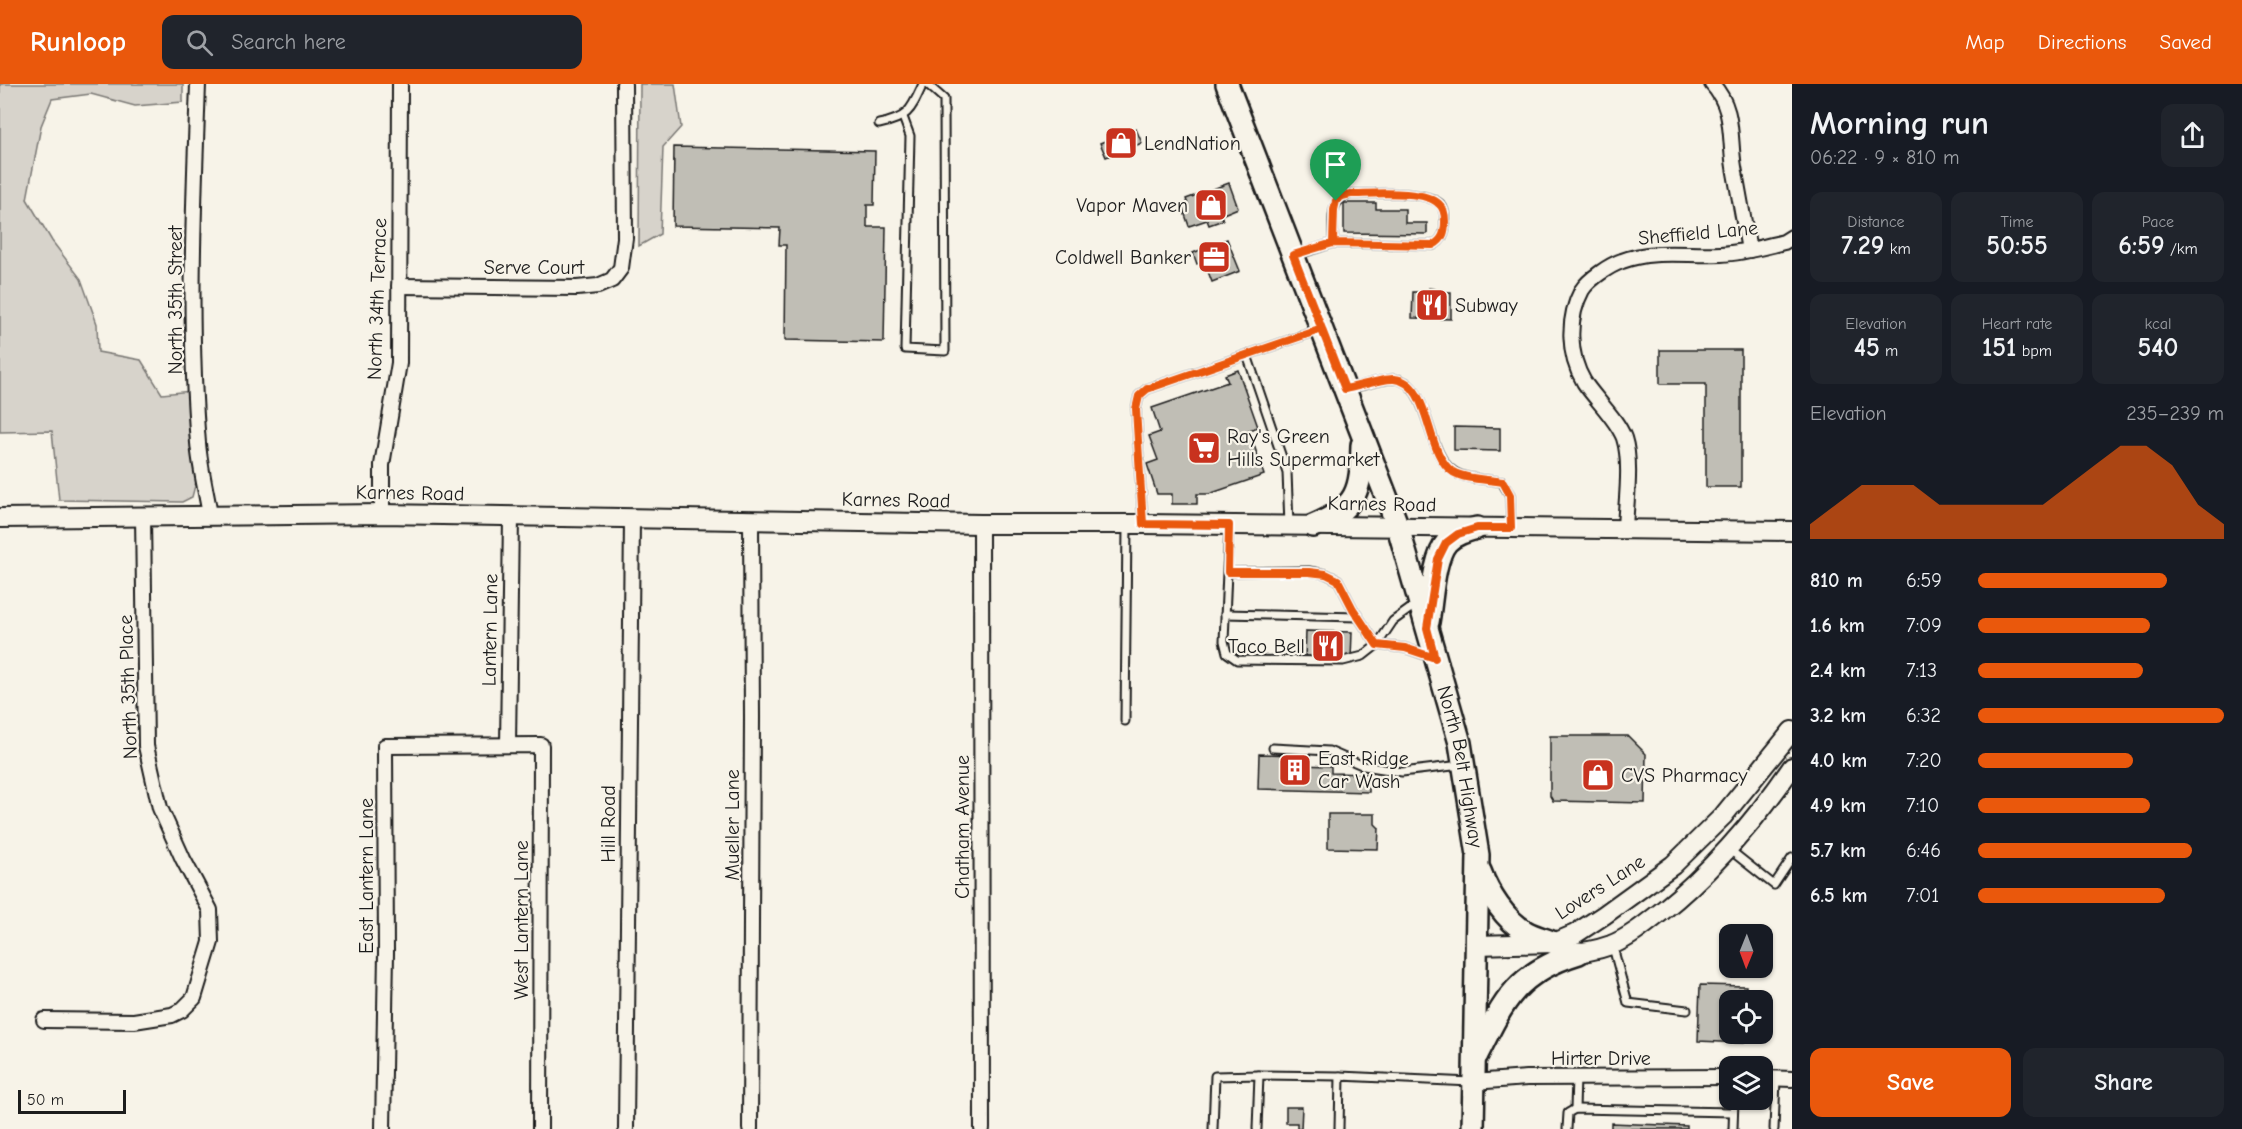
<!DOCTYPE html>
<html lang="en">
<head>
<meta charset="utf-8">
<style>
  :root { --surface:#171b24; --page:#20242c; --text:#f1f3f6; --muted:#9ea1a6; --accent:#ea580c }
  body { margin:0; font-family:"Comic Neue",sans-serif; background:var(--page); color:var(--text); height:100vh; display:flex; flex-direction:column; font-size:22px; white-space:nowrap }
  * { box-sizing:border-box; margin:0 }
  p { font-size:20px; color:var(--muted) }
  .icon { flex:none; width:33px; height:33px; fill:none; stroke:currentColor; stroke-width:2; stroke-linecap:round; stroke-linejoin:round }
  .map { position:relative; flex:1; overflow:hidden }
  .sheet { display:flex; flex-direction:column; background:var(--surface); width:450px }
  .sheet>* { flex:none }
  .needle { width:39px; rotate:181deg }
  .tools { position:absolute; left:1719px; top:840px; display:grid; gap:12px }
  .tools a { display:grid; place-items:center; width:54px; height:54px; border-radius:12px; background:var(--surface); box-shadow:0 2px 4px #0004; font-size:30px }
  .scale { position:absolute; left:18px; bottom:15px; width:108px; box-sizing:border-box; padding-left:6px; border:3px solid #1c1c1c; border-top:0; font-size:16px; line-height:21px; white-space:nowrap; color:#1c1c1c; -webkit-text-stroke:4px #f7f3e8; paint-order:stroke }
  .pin { position:absolute; display:grid; place-items:center; width:51px; height:51px; color:#fff; margin:-62px -26px; border-radius:50% 50% 50% 0; rotate:-45deg; box-shadow:0 0 6px #0007 }
  .pin .icon { rotate:45deg }
  .round { display:grid; place-items:center; flex:none; width:63px; height:63px; border-radius:12px; background:var(--page) }
  .headline { display:flex; align-items:center; justify-content:space-between; height:102px; padding:0 18px }
  h1 { font-size:33px; font-weight:600; line-height:45px }
  .metrics { display:grid; grid-template-columns:repeat(3,1fr); gap:9px; height:102px; padding:6px 18px }
  .metrics div { display:grid; align-content:center; border-radius:12px; background:var(--page); text-align:center }
  .metrics b { font-size:26px; font-weight:600 }
  .metrics small { font-size:16px; font-weight:400 }
  .metrics p { font-size:16px }
  .chart { height:168px; padding:12px 18px }
  .chart p { display:flex; justify-content:space-between }
  .chart svg { width:100%; height:108px; margin-top:6px; fill:var(--accent); opacity:.7 }
  .button { display:flex; gap:12px; margin-top:auto; padding:12px 18px }
  .button a { flex:1; height:69px; border-radius:12px; background:var(--accent); color:#fff; font-size:24px; font-weight:600; line-height:69px; text-align:center }
  .button a+a { background:var(--page); color:var(--text) }
  ul { padding:0 18px; list-style:none; font-size:20px }
  li { display:grid; grid-template-columns:96px 72px 1fr; align-items:center; height:45px }
  li i { height:15px; border-radius:8px; background:var(--accent) }
  header { display:flex; align-items:center; gap:36px; box-sizing:border-box; height:84px; padding:0 30px; background:var(--accent); color:#fff }
  header strong { font-size:28px }
  nav { display:flex; gap:33px; margin-inline-start:auto; font-size:21px }
  .search { width:420px; height:54px; background:var(--page); display:flex; align-items:center; gap:15px; box-sizing:border-box; padding:0 21px; border-radius:12px; color:var(--muted); font-size:22px }
  main { display:flex; flex:1; min-height:0 }
  .map>svg:first-child { display:block }
  .green { fill:#d7d3cb; stroke:#7a7874; stroke-width:1.5 }
  .building { fill:#c0beb5; stroke:#1c1c1c; stroke-width:1.5 }
  .lines { fill:none; stroke-linecap:round; stroke-linejoin:round }
  .lane-casing { stroke:#1c1c1c; stroke-width:11 }
  .street-casing { stroke:#1c1c1c; stroke-width:18 }
  .secondary-casing { stroke:#1c1c1c; stroke-width:22 }
  .primary-casing { stroke:#1c1c1c; stroke-width:26 }
  .lane { stroke:#f7f3e8; stroke-width:7 }
  .street { stroke:#f7f3e8; stroke-width:14 }
  .secondary { stroke:#f7f3e8; stroke-width:18 }
  .primary { stroke:#f7f3e8; stroke-width:21 }
  .route-casing { stroke:#fff; stroke-width:12 }
  .route { stroke:#ea580c; stroke-width:8 }
  .labels { text-anchor:middle; dominant-baseline:central; stroke-width:4.5; stroke-linejoin:round; paint-order:stroke }
  .poi-label { font-size:20px; fill:#1c1c1c; stroke:#f7f3e8; text-anchor:start }
  .street-label { font-size:20px; fill:#1c1c1c; stroke:#f7f3e8 }
</style>
</head>
<body>
<header>
<strong>Runloop</strong>
<div class="search"><svg class="icon" aria-label="search" viewBox="0 0 24 24"><circle cx="10" cy="10" r="6"/><path d="M15 15l6 6"/></svg>Search here</div>
<nav><a>Map</a><a>Directions</a><a>Saved</a></nav>
</header>
<main>
<div class="map">
<svg width="1792" height="1045" viewBox="0 0 1792 1045">
  <rect width="100%" height="100%" fill="#f7f3e8"/>
  <filter id="ink" filterUnits="userSpaceOnUse"><feTurbulence type="fractalNoise" baseFrequency=".0167" numOctaves="2"/><feDisplacementMap in="SourceGraphic" scale="12" xChannelSelector="R" yChannelSelector="G"/><feConvolveMatrix kernelMatrix="1 2 1 2 8 2 1 2 1" color-interpolation-filters="sRGB"/></filter>
  <g filter="url(#ink)">
    <g class="green">
      <path d="M0,0H183V18L135,22L91,10L52,15L41,42L27,115L52,157L81,195L97,240L98,268L141,276L162,310L191,307L196,398L192,413L182,418L59,416L52,347L0,348Z"/>
      <path d="M640,0H675L681,43L663,63L660,150L639,162Z"/>
    </g>
    <g class="building">
      <path d="M1136,45L1142,59L1106,73L1100,59Z"/>
      <path d="M674,63L875,67L874,121H867V143H886L884,258L785,256L786,161H779L780,144L673,142Z"/>
      <path d="M1229,99L1238,124L1221,131L1223,136L1209,141L1207,136L1189,142L1182,122L1188,120L1186,115Z"/>
      <path d="M1344,119H1376V125H1405V139H1427V150L1344,149Z"/>
      <path d="M1227,155L1240,187L1212,198L1204,177L1197,180L1193,169Z"/>
      <path d="M1429,204L1435,205V208H1451V235L1412,234L1413,208H1429Z"/>
      <path d="M1660,266H1741V403H1706V300H1660Z"/>
      <path d="M1238,286L1258,343L1249,346L1264,391L1209,410H1197V420H1172V410H1157L1147,380L1158,376L1149,352L1160,348L1152,324L1228,298L1225,291Z"/>
      <path d="M1454,343L1500,344V367L1454,366Z"/>
      <path d="M1306,547L1352,548L1351,576L1305,575Z"/>
      <path d="M1550,652H1628L1646,670L1645,719L1553,717L1550,712Z"/>
      <path d="M1259,670L1299,671L1298,681L1331,682V689L1369,690V708L1258,705Z"/>
      <path d="M1328,730H1375V740L1379,744L1378,765L1328,764Z"/>
      <path d="M1700,901L1746,902V916H1730V950H1744V959L1698,957Z"/>
      <path d="M1286,1023H1302L1301,1045H1297V1039H1286Z"/>
      <path d="M1611,1039L1687,1042V1045H1611Z"/>
    </g>
    <g class="lines">
      <g class="lane-casing">
        <g id="lane">
          <path d="M903,33L910,52L905,265L945,267L944,15L927,0"/>
          <path d="M879,40C909,34 911,26 923,0"/>
          <path d="M1296,171L1333,159L1433,161C1443,156 1445,148 1445,137C1445,131 1444,124 1440,120C1425,105 1371,110 1351,110C1327,115 1334,139 1333,159"/>
          <path d="M1247,271L1287,388L1289,442"/>
          <path d="M1348,305C1362,302 1378,296 1393,295C1430,295 1425,369 1453,387C1466,396 1488,395 1502,398L1510,411L1511,444"/>
          <path d="M1143,440L1136,325L1139,312L1147,305L1319,246"/>
          <path d="M1229,442L1224,557L1227,569L1237,576L1343,577L1363,572L1377,561L1393,537L1418,519"/>
          <path d="M1228,488L1309,487L1326,490L1338,496L1353,525L1377,561L1405,564L1431,573"/>
          <path d="M1225,530L1358,533"/>
          <path d="M1125,637L1127,442"/>
          <path d="M1273,664L1329,667L1364,682L1402,688L1461,681"/>
          <path d="M1730,766L1774,801L1792,774"/>
          <path d="M1613,863L1628,919L1687,926"/>
          <path d="M1575,1025L1576,994"/>
          <path d="M1213,1045L1215,992L1259,991L1340,992"/>
          <path d="M1257,1045L1259,991"/>
          <path d="M1339,1045L1340,992L1471,998"/>
          <path d="M1567,1045L1568,1029L1575,1025L1733,1028"/>
          <path d="M1733,1045L1734,1016"/>
          <path d="M1774,1045L1776,995"/>
        </g>
      </g>
      <g class="street-casing">
        <g id="street">
          <path d="M198,0C194,119 188,240 198,359C200,383 206,407 210,431"/>
          <path d="M1712,0C1735,25 1729,53 1734,83C1739,111 1744,139 1749,166"/>
          <path d="M399,202L577,204L598,202L612,196L621,184L625,154L624,0"/>
          <path d="M382,430V381L399,279L400,0"/>
          <path d="M981,440L982,1045"/>
          <path d="M1625,444C1626,418 1632,379 1624,354C1617,335 1595,315 1584,298C1568,271 1567,234 1582,206C1589,195 1610,181 1622,177C1654,165 1688,172 1721,170C1743,169 1763,163 1784,158L1792,153"/>
          <path d="M508,661L511,432"/>
          <path d="M44,936L134,937L172,931L182,926L194,914L211,858L210,826L183,775L160,724L146,662L143,432"/>
          <path d="M1762,994L1792,995"/>
          <path d="M1473,998L1527,994L1730,993"/>
          <path d="M383,1045L386,869L385,662L541,661L540,1045"/>
          <path d="M626,1045L632,435"/>
          <path d="M750,1045L752,633L751,436"/>
        </g>
      </g>
      <g class="secondary-casing">
        <g id="secondary">
          <path d="M0,434L382,430L981,440H1143L1792,447"/>
          <path d="M1476,861L1554,859L1575,850L1604,831L1673,781L1723,732L1792,647"/>
          <path d="M1567,869C1581,869 1597,866 1611,861C1629,854 1646,840 1661,828C1712,787 1755,737 1792,683"/>
        </g>
      </g>
      <g class="primary-casing">
        <g id="primary">
          <path id="s1" d="M1227,0L1398,443L1460,659L1478,771L1473,1045"/>
          <path d="M1313,442C1358,423 1361,407 1362,361"/>
          <path d="M1428,538C1432,517 1433,474 1447,458C1455,450 1466,447 1477,444"/>
          <path d="M1480,787C1488,809 1505,836 1526,848C1535,853 1545,855 1554,859"/>
          <path d="M1477,971C1504,916 1517,888 1579,869"/>
        </g>
      </g>
      <use href="#lane" class="lane"/>
      <use href="#street" class="street"/>
      <use href="#secondary" class="secondary"/>
      <use href="#primary" class="primary"/>
    </g>
  </g>
  <g class="lines" filter="url(#ink)">
    <g class="route-casing">
      <path id="route" d="M1336,117L1334,126L1333,159L1293,171L1322,245L1147,305L1139,312L1136,325L1143,440L1229,441L1228,488H1309L1326,490L1338,496L1353,525L1377,561L1405,564L1435,574L1427,544L1438,475L1446,459L1458,450L1477,444H1511L1510,411L1503,398C1488,395 1466,396 1453,388C1424,369 1432,298 1394,295C1384,294 1357,303 1345,305L1293,171L1333,159L1433,161C1443,156 1445,148 1445,137C1445,131 1444,124 1439,120C1425,105 1371,110 1351,110L1342,112L1336,117"/>
    </g>
    <use href="#route" class="route"/>
  </g>
  <defs>
    <g id="shop-square" transform="scale(1.725)"><rect x="-9" y="-9" width="18" height="18" rx="4" fill="#c8321e" stroke="#f7f3e8"/><path d="M-5-2.5h2.3a2.7 3.5 0 0 1 5.4 0H5L5.5 6h-11ZM-1.5-2.5h3a1.5 2.3 0 0 0-3 0Z" fill="#fff"/></g>
    <g id="office-square" transform="scale(1.725)"><rect x="-9" y="-9" width="18" height="18" rx="4" fill="#c8321e" stroke="#f7f3e8"/><path d="M-6-3h4V-5.5h4V-3h4V5H-6ZM-1-4.5V-3h2v-1.5ZM-6 0V1H6V0Z" fill="#fff"/></g>
    <g id="restaurant-square" transform="scale(1.725)"><rect x="-9" y="-9" width="18" height="18" rx="4" fill="#c8321e" stroke="#f7f3e8"/><path d="M-5-6h1v4h1v-4h1v4h1v-4h1v5L-1.5 .5V6h-2V.5L-5-1ZM5-6V6H3V1.5H1.5Q1.5-4 5-6Z" fill="#fff"/></g>
    <g id="supermarket-square" transform="scale(1.725)"><rect x="-9" y="-9" width="18" height="18" rx="4" fill="#c8321e" stroke="#f7f3e8"/><path d="M-6-5.5h2.5l.6 2H6L4.5 2H-2.5L-4.4-4H-6ZM-1.5 3.2a1.3 1.3 0 1 0 .1 0ZM3 3.2a1.3 1.3 0 1 0 .1 0Z" fill="#fff"/></g>
    <g id="building-square" transform="scale(1.725)"><rect x="-9" y="-9" width="18" height="18" rx="4" fill="#c8321e" stroke="#f7f3e8"/><path d="M-4-6H4V6H1V3H-1V6H-4ZM-2.5-4.3h1.7v1.8h-1.7ZM.8-4.3h1.7v1.8H.8ZM-2.5-1h1.7V.8h-1.7ZM.8-1h1.7V.8H.8Z" fill="#fff"/></g>
  </defs>
  <g fill-rule="evenodd">
    <use href="#shop-square" x="1121" y="59"/>
    <use href="#shop-square" x="1211" y="121"/>
    <use href="#office-square" x="1214" y="173"/>
    <use href="#restaurant-square" x="1432" y="221"/>
    <use href="#supermarket-square" x="1204" y="364"/>
    <use href="#restaurant-square" x="1328" y="562"/>
    <use href="#building-square" x="1295" y="686"/>
    <use href="#shop-square" x="1598" y="691"/>
  </g>
  <g class="labels">
    <g class="poi-label">
      <text x="1144" y="59">LendNation</text>
      <text x="1188" y="121" text-anchor="end">Vapor Maven</text>
      <text x="1191" y="173" text-anchor="end">Coldwell Banker</text>
      <text x="1455" y="221">Subway</text>
      <text x="1227" y="352">Ray's Green<tspan x="1227" dy="23">Hills Supermarket</tspan></text>
      <text x="1305" y="562" text-anchor="end">Taco Bell</text>
      <text x="1318" y="674">East Ridge<tspan x="1318" dy="23">Car Wash</tspan></text>
      <text x="1621" y="691">CVS Pharmacy</text>
    </g>
    <g class="street-label">
      <text transform="translate(1698 149) rotate(-5)">Sheffield Lane</text>
      <text x="534" y="183">Serve Court</text>
      <text transform="translate(377 215) rotate(-88)">North 34th Terrace</text>
      <text transform="translate(175 216) rotate(-90)">North 35th Street</text>
      <text transform="translate(410 409) rotate(1)">Karnes Road</text>
      <text transform="translate(896 416) rotate(1)">Karnes Road</text>
      <text transform="translate(1382 420) rotate(1)">Karnes Road</text>
      <text transform="translate(490 546) rotate(-89)">Lantern Lane</text>
      <text transform="translate(128 603) rotate(-92)">North 35th Place</text>
      <text stroke="none"><textPath href="#s1" startOffset="723">North Belt Highway</textPath></text>
      <text transform="translate(608 740) rotate(-90)">Hill Road</text>
      <text transform="translate(732 741) rotate(-90)">Mueller Lane</text>
      <text transform="translate(962 743) rotate(-90)">Chatham Avenue</text>
      <text transform="translate(366 792) rotate(-90)">East Lantern Lane</text>
      <text transform="translate(1600 803) rotate(-33)">Lovers Lane</text>
      <text transform="translate(521 836) rotate(-90)">West Lantern Lane</text>
      <text x="1601" y="974">Hirter Drive</text>
    </g>
  </g>
</svg>
<div class="tools">
<a><svg class="needle" viewBox="-14 -14 28 28"><path d="M0-13l5 13h-10z" fill="#e53935"/><path d="M0 13l5-13h-10z" fill="#9ea1a6"/></svg></a>
<a><svg class="icon" aria-label="locate" viewBox="0 0 24 24"><circle cx="12" cy="12" r="6"/><path d="M12 2v4M12 18v4M2 12h4M18 12h4"/></svg></a>
<a><svg class="icon" aria-label="layers" viewBox="0 0 24 24"><path d="M12 4l9 5-9 5-9-5zM3 14l9 5 9-5"/></svg></a>
</div>
<div class="scale">50 m</div>
<div class="pin" style="left:1336px;top:117px;background:#1e9e55"><svg class="icon" aria-label="arrive" viewBox="0 0 24 24"><path d="M6 21V4h12l-3 4 3 4H6"/></svg></div>
</div>
<section class="sheet">
<div class="headline"><div><h1>Morning run</h1><p>06:22 · 9 × 810 m</p></div><a class="round"><svg class="icon" aria-label="share" viewBox="0 0 24 24"><path d="M12 15V3M7 8l5-5 5 5M5 13v7h14v-7"/></svg></a></div>
<div class="metrics">
<div><p>Distance</p><b>7.29<small> km</small></b></div>
<div><p>Time</p><b>50:55</b></div>
<div><p>Pace</p><b>6:59<small> /km</small></b></div>
</div>
<div class="metrics">
<div><p>Elevation</p><b>45<small> m</small></b></div>
<div><p>Heart rate</p><b>151<small> bpm</small></b></div>
<div><p>kcal</p><b>540</b></div>
</div>
<div class="chart"><p><span>Elevation</span>235–239 m</p>
<svg viewBox="0 0 160 44" preserveAspectRatio="none"><path d="M0 44V38L10 30L20 22L30 22L40 22L50 30L60 30L70 30L80 30L90 30L100 22L110 14L120 6L130 6L140 14L150 30L160 38V44z"/></svg>
</div>
<ul>
<li><b>810 m</b>6:59<i style="width:77%"></i></li>
<li><b>1.6 km</b>7:09<i style="width:70%"></i></li>
<li><b>2.4 km</b>7:13<i style="width:67%"></i></li>
<li><b>3.2 km</b>6:32<i style="width:100%"></i></li>
<li><b>4.0 km</b>7:20<i style="width:63%"></i></li>
<li><b>4.9 km</b>7:10<i style="width:70%"></i></li>
<li><b>5.7 km</b>6:46<i style="width:87%"></i></li>
<li><b>6.5 km</b>7:01<i style="width:76%"></i></li>
</ul>
<div class="button"><a>Save</a><a>Share</a></div>
</section>
</main>
</body>
</html>
